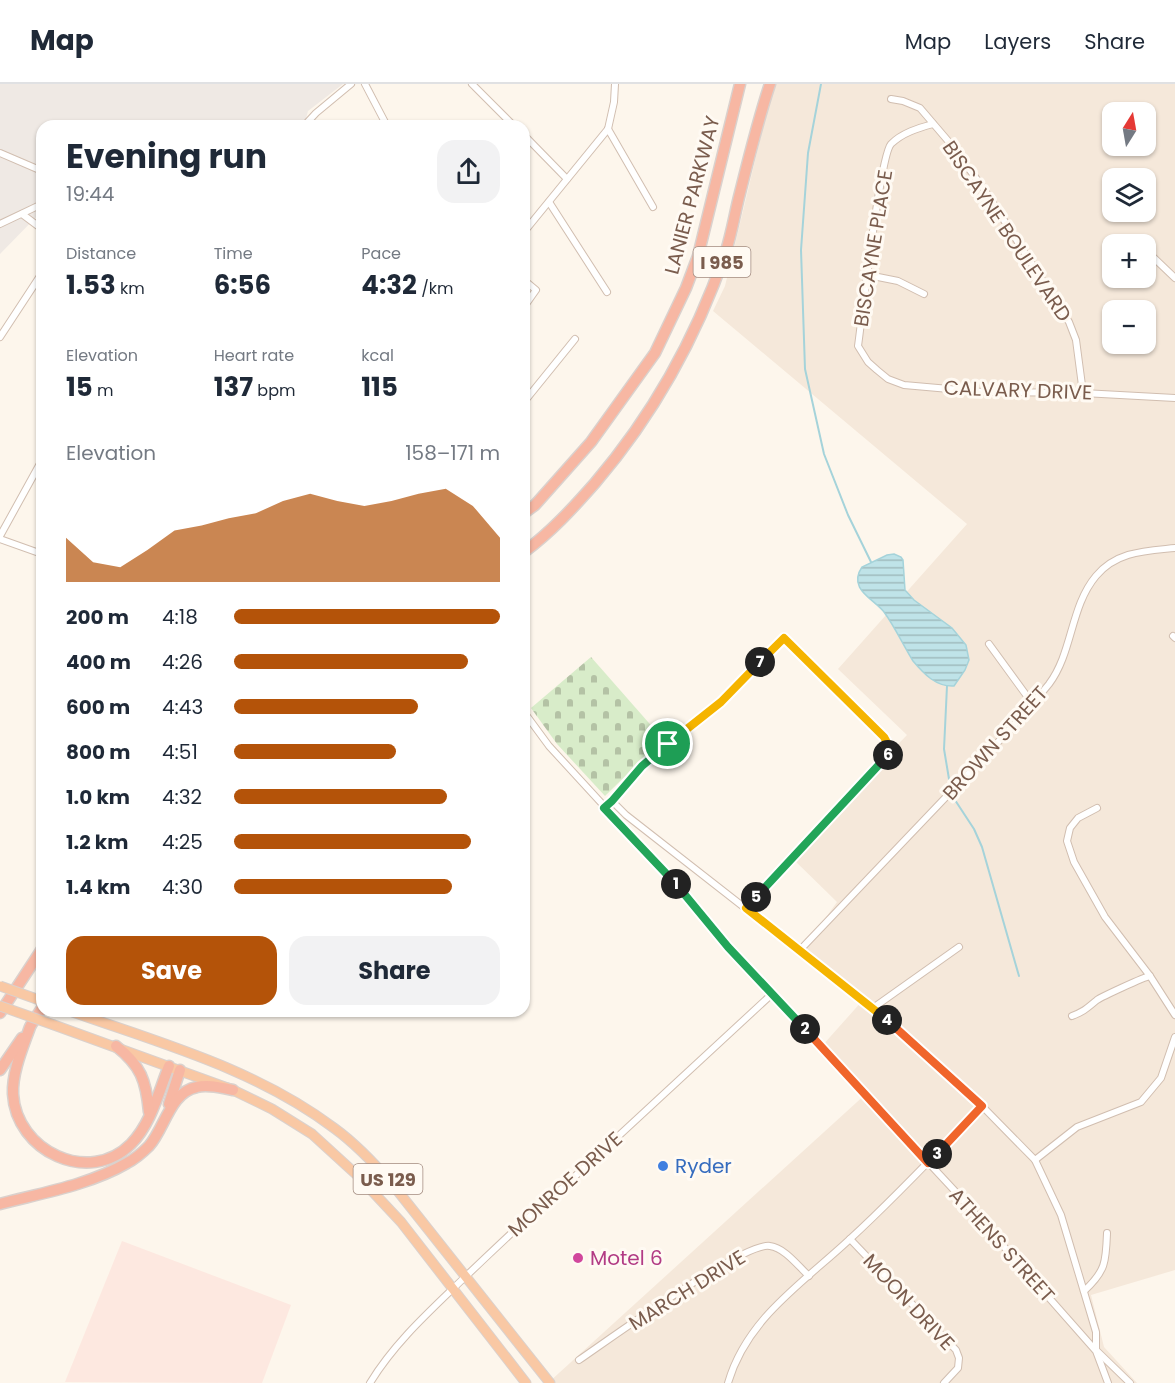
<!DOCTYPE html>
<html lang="en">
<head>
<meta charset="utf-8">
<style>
  :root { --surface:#fff; --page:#f2f2f3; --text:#1f2937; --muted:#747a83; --line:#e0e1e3; --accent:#b45309 }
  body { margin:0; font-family:Poppins,sans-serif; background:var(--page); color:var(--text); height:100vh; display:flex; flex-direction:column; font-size:22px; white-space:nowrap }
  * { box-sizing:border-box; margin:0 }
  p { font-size:20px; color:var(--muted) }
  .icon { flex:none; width:33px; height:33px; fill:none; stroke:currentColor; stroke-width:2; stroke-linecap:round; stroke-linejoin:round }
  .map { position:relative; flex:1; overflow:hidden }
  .sheet { position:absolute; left:36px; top:36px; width:494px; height:897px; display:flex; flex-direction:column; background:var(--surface); border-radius:18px; box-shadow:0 2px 4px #0004 }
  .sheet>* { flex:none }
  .needle { width:39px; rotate:11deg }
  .fabs { position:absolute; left:1102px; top:18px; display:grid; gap:12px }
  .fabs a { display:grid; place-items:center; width:54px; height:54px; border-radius:12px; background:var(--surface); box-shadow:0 2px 4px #0004; font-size:30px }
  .pin { position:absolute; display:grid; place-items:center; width:51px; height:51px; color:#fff; margin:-26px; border:3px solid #fff; border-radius:50%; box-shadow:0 2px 6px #0007 }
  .km { position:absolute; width:30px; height:30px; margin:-15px; border-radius:50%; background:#222; color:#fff; font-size:16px; line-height:30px; text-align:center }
  .round { display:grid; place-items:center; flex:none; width:63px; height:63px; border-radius:18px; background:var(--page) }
  .head { display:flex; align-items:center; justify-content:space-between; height:102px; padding:0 30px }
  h1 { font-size:33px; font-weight:700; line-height:45px }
  .figures { display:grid; grid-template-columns:repeat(3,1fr); gap:9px; height:102px; padding:6px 30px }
  .figures div { display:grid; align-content:center }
  .figures b { font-size:26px; font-weight:700 }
  .figures small { font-size:16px; font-weight:400 }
  .figures p { font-size:16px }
  .chart { height:168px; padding:12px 30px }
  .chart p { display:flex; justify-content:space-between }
  .chart svg { width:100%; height:108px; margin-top:6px; fill:var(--accent); opacity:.7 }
  .button { display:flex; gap:12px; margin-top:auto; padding:12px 30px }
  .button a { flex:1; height:69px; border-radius:18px; background:var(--accent); color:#fff; font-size:24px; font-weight:700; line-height:69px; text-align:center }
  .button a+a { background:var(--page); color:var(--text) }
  ul { padding:0 30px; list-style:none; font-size:20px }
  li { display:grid; grid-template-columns:96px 72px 1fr; align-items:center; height:45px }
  li i { height:15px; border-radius:8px; background:var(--accent) }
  header { display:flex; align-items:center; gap:36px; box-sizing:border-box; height:84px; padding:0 30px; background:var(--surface); border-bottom:2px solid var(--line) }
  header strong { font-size:28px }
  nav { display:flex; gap:33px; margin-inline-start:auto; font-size:21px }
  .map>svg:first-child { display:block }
  .residential { fill:#f5e8da; fill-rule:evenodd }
  .commercial { fill:#fde8e0 }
  .industrial { fill:#efe9e4 }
  .cemetery { fill:url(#cemetery-stones) }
  .water { fill:url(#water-rules); stroke:#a5d3da; stroke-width:1.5 }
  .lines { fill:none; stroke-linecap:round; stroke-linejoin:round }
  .stream { stroke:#a5d3da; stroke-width:2 }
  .minor-casing { stroke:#d1beb0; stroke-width:8 }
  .trunk-casing { stroke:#dad1cd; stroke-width:11 }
  .motorway-casing { stroke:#dad1cd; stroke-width:13 }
  .minor { stroke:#fff; stroke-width:6 }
  .trunk { stroke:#f9c8a4; stroke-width:9 }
  .motorway { stroke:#f7b7a3; stroke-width:10 }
  .trunk-bridge-casing { stroke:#dad1cd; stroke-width:11; stroke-linecap:butt }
  .trunk-bridge { stroke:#f9c8a4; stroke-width:9 }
  .split-1-casing { stroke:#fff; stroke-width:12 }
  .split-2-casing { stroke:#fff; stroke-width:12 }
  .split-3-casing { stroke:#fff; stroke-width:12 }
  .split-4-casing { stroke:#fff; stroke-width:12 }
  .split-5-casing { stroke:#fff; stroke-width:12 }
  .split-6-casing { stroke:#fff; stroke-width:12 }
  .split-7-casing { stroke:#fff; stroke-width:12 }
  .split-8-casing { stroke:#fff; stroke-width:12 }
  .split-1 { stroke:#22a559; stroke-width:8 }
  .split-2 { stroke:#22a559; stroke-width:8 }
  .split-3 { stroke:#f0652b; stroke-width:8 }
  .split-4 { stroke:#f0652b; stroke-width:8 }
  .split-5 { stroke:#f5b400; stroke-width:8 }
  .split-6 { stroke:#22a559; stroke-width:8 }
  .split-7 { stroke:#f5b400; stroke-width:8 }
  .split-8 { stroke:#f5b400; stroke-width:8 }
  .shop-dot { fill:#3f7fe0; stroke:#fffaf3; stroke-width:2 }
  .hotel-dot { fill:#d1479c; stroke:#fffaf3; stroke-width:2 }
  .labels { text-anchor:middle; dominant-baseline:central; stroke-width:6; stroke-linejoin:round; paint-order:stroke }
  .shield { fill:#fffaf3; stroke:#a28b7f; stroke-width:1.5 }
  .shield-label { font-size:18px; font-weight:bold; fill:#7a5c4d }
  .street-label { font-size:20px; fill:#7a5c4d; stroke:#fffaf3 }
  .shop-label { font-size:20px; fill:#366cbe; stroke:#fffaf3; text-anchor:start }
  .hotel-label { font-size:20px; fill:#b23c85; stroke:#fffaf3; text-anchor:start }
</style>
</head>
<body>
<header>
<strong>Map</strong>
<nav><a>Map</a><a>Layers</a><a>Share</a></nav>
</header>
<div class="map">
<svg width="1175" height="1299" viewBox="0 0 1175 1299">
  <defs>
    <pattern id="cemetery-stones" width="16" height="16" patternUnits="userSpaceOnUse" patternTransform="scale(1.5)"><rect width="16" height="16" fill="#d8ecc9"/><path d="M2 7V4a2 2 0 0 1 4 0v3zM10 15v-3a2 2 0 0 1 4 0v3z" fill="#b4c2a5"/></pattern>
    <pattern id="water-rules" width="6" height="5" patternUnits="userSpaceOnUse" patternTransform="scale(1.5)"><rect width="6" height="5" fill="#bfe3e8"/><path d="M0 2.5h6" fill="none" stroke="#a0bbbe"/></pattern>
  </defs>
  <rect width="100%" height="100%" fill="#fdf6ec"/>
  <path class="residential" d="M775,0H1175V1186L1091,1211L1104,1263L1137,1299H548L868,1008L822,962L863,916L804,864L837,818L790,772L907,651L838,585L967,440L713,227L725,202L770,14ZM1113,28H1146V62H1113ZM1113,94H1146V128H1113ZM1113,160H1146V194H1113ZM1113,226H1146V260H1113Z"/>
  <path class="commercial" d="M122,1157L291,1221L262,1299L65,1298Z"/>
  <path class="industrial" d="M0,0H343L308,27L304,42H42V127L0,170Z"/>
  <path class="cemetery" d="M591,573L663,655L605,712L557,660L531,624Z"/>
  <path class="water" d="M894,470L901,473L903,476L905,506L914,516L952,544L966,561L969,576L965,586L954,602C936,603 924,590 913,577C903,561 895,543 884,528C874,515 847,505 862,483L887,471Z"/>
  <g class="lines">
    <g class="stream">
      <path d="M821,0L808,69L801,166L805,285L824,370L848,431L871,478"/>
      <path d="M947,602L944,665L950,701"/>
      <path d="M953,713L974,745L982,763L1019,892"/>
    </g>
    <g class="minor-casing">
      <g id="minor">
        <path d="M365,0L387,42"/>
        <path d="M472,0L514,42"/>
        <path d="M891,15L903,17L920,24L949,58L984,105L1069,238L1076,256L1083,309"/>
        <path d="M933,40C918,44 902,49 891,60C880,72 862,234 858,262L868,278L877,286L888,295L904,301L983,308L1083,309L1175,314"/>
        <path d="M304,42L316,29L351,0"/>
        <path d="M608,45L653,123"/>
        <path d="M524,51L567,95"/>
        <path d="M0,69L42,87"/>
        <path d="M549,118L607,208"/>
        <path d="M22,130L42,145"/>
        <path d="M0,140L42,120"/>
        <path d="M524,148L608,45L614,18L615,0"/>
        <path d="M1153,173L1175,194"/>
        <path d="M868,191L898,197L924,210"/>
        <path d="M524,196L536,206L524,223"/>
        <path d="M0,253L42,189"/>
        <path d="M524,318L575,255"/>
        <path d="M0,452L42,376"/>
        <path d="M0,455L42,470"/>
        <path d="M1173,552L1175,554"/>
        <path d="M989,560L1032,619"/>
        <path d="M524,628L549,662L672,796L728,863L953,1105L1096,1267L1108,1299"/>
        <path d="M612,717L642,682L721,618L784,554L864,632L884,653L891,666L746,824"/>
        <path d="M604,724L612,717L626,731L873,924L982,1022L1035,1076L1061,1131L1096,1248V1266"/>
        <path d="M1097,724L1078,734L1070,744L1067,757L1074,778L1105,833L1150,892L1175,931"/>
        <path d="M800,866C848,816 896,765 945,714C980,677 1017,640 1049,600C1073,568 1070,523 1096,492C1117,467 1146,467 1175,464"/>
        <path d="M873,924L959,863"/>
        <path d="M1072,932C1085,927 1087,924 1097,916C1101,913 1144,893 1150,892"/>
        <path d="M1035,1076L1077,1043L1141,1018L1161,994L1175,953"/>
        <path d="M850,1155L956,1266L959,1274L958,1284L944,1299"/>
        <path d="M1084,1207C1106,1187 1106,1177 1107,1149"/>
        <path d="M1097,1267L1130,1299"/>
        <path d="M579,1276C607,1257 745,1157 770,1162C785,1164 798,1182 809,1192"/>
        <path d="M370,1299C395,1258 430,1227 464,1194C496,1164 526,1134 559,1107L772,910"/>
        <path d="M728,1299C747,1234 803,1199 850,1155C896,1113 939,1067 982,1022"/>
      </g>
    </g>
    <g class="trunk-casing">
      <g id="trunk">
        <path d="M70,927C160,959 256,985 334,1044C356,1060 375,1080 393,1101L550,1299"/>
        <path d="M54,941L233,1006L272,1025L312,1050L358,1092L401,1138L526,1299"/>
      </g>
    </g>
    <g class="motorway-casing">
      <g id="motorway">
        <path d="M524,429L535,421L591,358L655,269L686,204L698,172L740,0"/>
        <path d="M524,468C551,448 573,424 595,399C654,330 697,252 726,167C732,148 735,128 740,109C749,73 758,36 770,0"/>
        <path d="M0,929L42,865"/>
        <path d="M31,941L42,924"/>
        <path d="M30,943C23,963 12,988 13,1010C16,1067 89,1102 131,1060C151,1040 159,1007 169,982"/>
        <path d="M116,962C141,982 146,996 149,1028"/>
        <path d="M0,986L22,954"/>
        <path d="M169,1020L180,986"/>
        <path d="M0,1120C42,1109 89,1101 127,1079C135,1075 143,1068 149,1062C165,1044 170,1008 197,1003C209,1000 221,1004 233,1006"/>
      </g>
    </g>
    <use href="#minor" class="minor"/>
    <use href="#trunk" class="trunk"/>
    <use href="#motorway" class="motorway"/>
    <g class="trunk-bridge-casing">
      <g id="trunk-bridge">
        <path d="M0,902L42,917"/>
        <path d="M0,922L54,941"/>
      </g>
    </g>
    <use href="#trunk-bridge" class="trunk-bridge"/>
  </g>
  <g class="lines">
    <g class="split-1-casing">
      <path id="split-1" d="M668,660L642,682L612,717L604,724L676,800"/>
    </g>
    <g class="split-2-casing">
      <path id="split-2" d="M676,800L728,863L805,945"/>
    </g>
    <g class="split-3-casing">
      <path id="split-3" d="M805,945L928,1079L937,1070"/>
    </g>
    <g class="split-4-casing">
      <path id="split-4" d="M887,936L982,1022L937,1070"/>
    </g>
    <g class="split-5-casing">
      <path id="split-5" d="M756,813L746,824L887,936"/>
    </g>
    <g class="split-6-casing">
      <path id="split-6" d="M756,813L888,671"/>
    </g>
    <g class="split-7-casing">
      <path id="split-7" d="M760,578L784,554L884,653L891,666L888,671"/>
    </g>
    <g class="split-8-casing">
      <path id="split-8" d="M668,660L721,618L760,578"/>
    </g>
    <use href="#split-1" class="split-1"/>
    <use href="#split-2" class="split-2"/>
    <use href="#split-3" class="split-3"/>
    <use href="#split-4" class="split-4"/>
    <use href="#split-5" class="split-5"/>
    <use href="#split-6" class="split-6"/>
    <use href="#split-7" class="split-7"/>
    <use href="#split-8" class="split-8"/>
  </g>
  <circle class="shop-dot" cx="663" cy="1082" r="6"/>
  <circle class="hotel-dot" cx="578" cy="1174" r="6"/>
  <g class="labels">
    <g class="shield">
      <rect x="693.5" y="163" width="57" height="30" rx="4.5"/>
      <rect x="353.5" y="1080" width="69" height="30" rx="4.5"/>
    </g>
    <g class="shield-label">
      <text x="722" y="178">I 985</text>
      <text x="388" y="1095">US 129</text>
    </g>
    <g class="street-label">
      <text transform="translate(692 111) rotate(-75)">LANIER PARKWAY</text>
      <text transform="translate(1007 147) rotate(56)">BISCAYNE BOULEVARD</text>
      <text transform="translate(873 164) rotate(-81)">BISCAYNE PLACE</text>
      <text transform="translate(1018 306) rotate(2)">CALVARY DRIVE</text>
      <text transform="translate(995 659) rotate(-48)">BROWN STREET</text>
      <text transform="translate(565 1100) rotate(-42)">MONROE DRIVE</text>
      <text transform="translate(1002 1161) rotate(48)">ATHENS STREET</text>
      <text transform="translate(687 1206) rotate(-32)">MARCH DRIVE</text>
      <text transform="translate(909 1218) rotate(47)">MOON DRIVE</text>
    </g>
    <g class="shop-label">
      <text x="675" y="1082">Ryder</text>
    </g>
    <g class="hotel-label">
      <text x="590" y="1174">Motel 6</text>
    </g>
  </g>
</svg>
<div class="fabs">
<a><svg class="needle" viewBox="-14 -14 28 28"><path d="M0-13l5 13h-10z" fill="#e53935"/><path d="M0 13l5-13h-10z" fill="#747a83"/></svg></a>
<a><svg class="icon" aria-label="layers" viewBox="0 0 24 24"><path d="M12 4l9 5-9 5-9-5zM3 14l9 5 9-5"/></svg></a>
<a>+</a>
<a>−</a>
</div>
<div class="pin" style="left:668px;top:660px;background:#1e9e55"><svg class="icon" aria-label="arrive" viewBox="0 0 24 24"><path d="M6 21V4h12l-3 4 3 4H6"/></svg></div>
<b class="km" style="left:676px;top:800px">1</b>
<b class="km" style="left:805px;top:945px">2</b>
<b class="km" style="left:937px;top:1070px">3</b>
<b class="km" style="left:887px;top:936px">4</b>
<b class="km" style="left:756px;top:813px">5</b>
<b class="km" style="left:888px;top:671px">6</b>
<b class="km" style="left:760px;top:578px">7</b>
<section class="sheet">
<div class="head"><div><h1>Evening run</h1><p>19:44</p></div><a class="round"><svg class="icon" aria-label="share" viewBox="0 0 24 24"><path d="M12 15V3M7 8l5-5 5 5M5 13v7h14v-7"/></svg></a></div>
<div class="figures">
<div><p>Distance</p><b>1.53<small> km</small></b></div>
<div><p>Time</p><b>6:56</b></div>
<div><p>Pace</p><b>4:32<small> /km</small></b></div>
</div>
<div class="figures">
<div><p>Elevation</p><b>15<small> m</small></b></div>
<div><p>Heart rate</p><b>137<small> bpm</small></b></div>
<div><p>kcal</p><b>115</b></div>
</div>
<div class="chart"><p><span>Elevation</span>158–171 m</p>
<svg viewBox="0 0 160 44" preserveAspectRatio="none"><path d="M0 44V26L10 36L20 38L30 31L40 23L50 21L60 18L70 16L80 11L90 8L100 11L110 13L120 11L130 8L140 6L150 13L160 26V44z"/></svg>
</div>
<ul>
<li><b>200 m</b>4:18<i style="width:100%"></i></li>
<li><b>400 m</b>4:26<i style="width:88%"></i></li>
<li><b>600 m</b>4:43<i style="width:69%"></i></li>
<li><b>800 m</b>4:51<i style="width:61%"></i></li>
<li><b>1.0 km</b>4:32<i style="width:80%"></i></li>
<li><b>1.2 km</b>4:25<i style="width:89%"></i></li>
<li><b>1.4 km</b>4:30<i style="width:82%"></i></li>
</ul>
<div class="button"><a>Save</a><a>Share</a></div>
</section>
</div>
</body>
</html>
